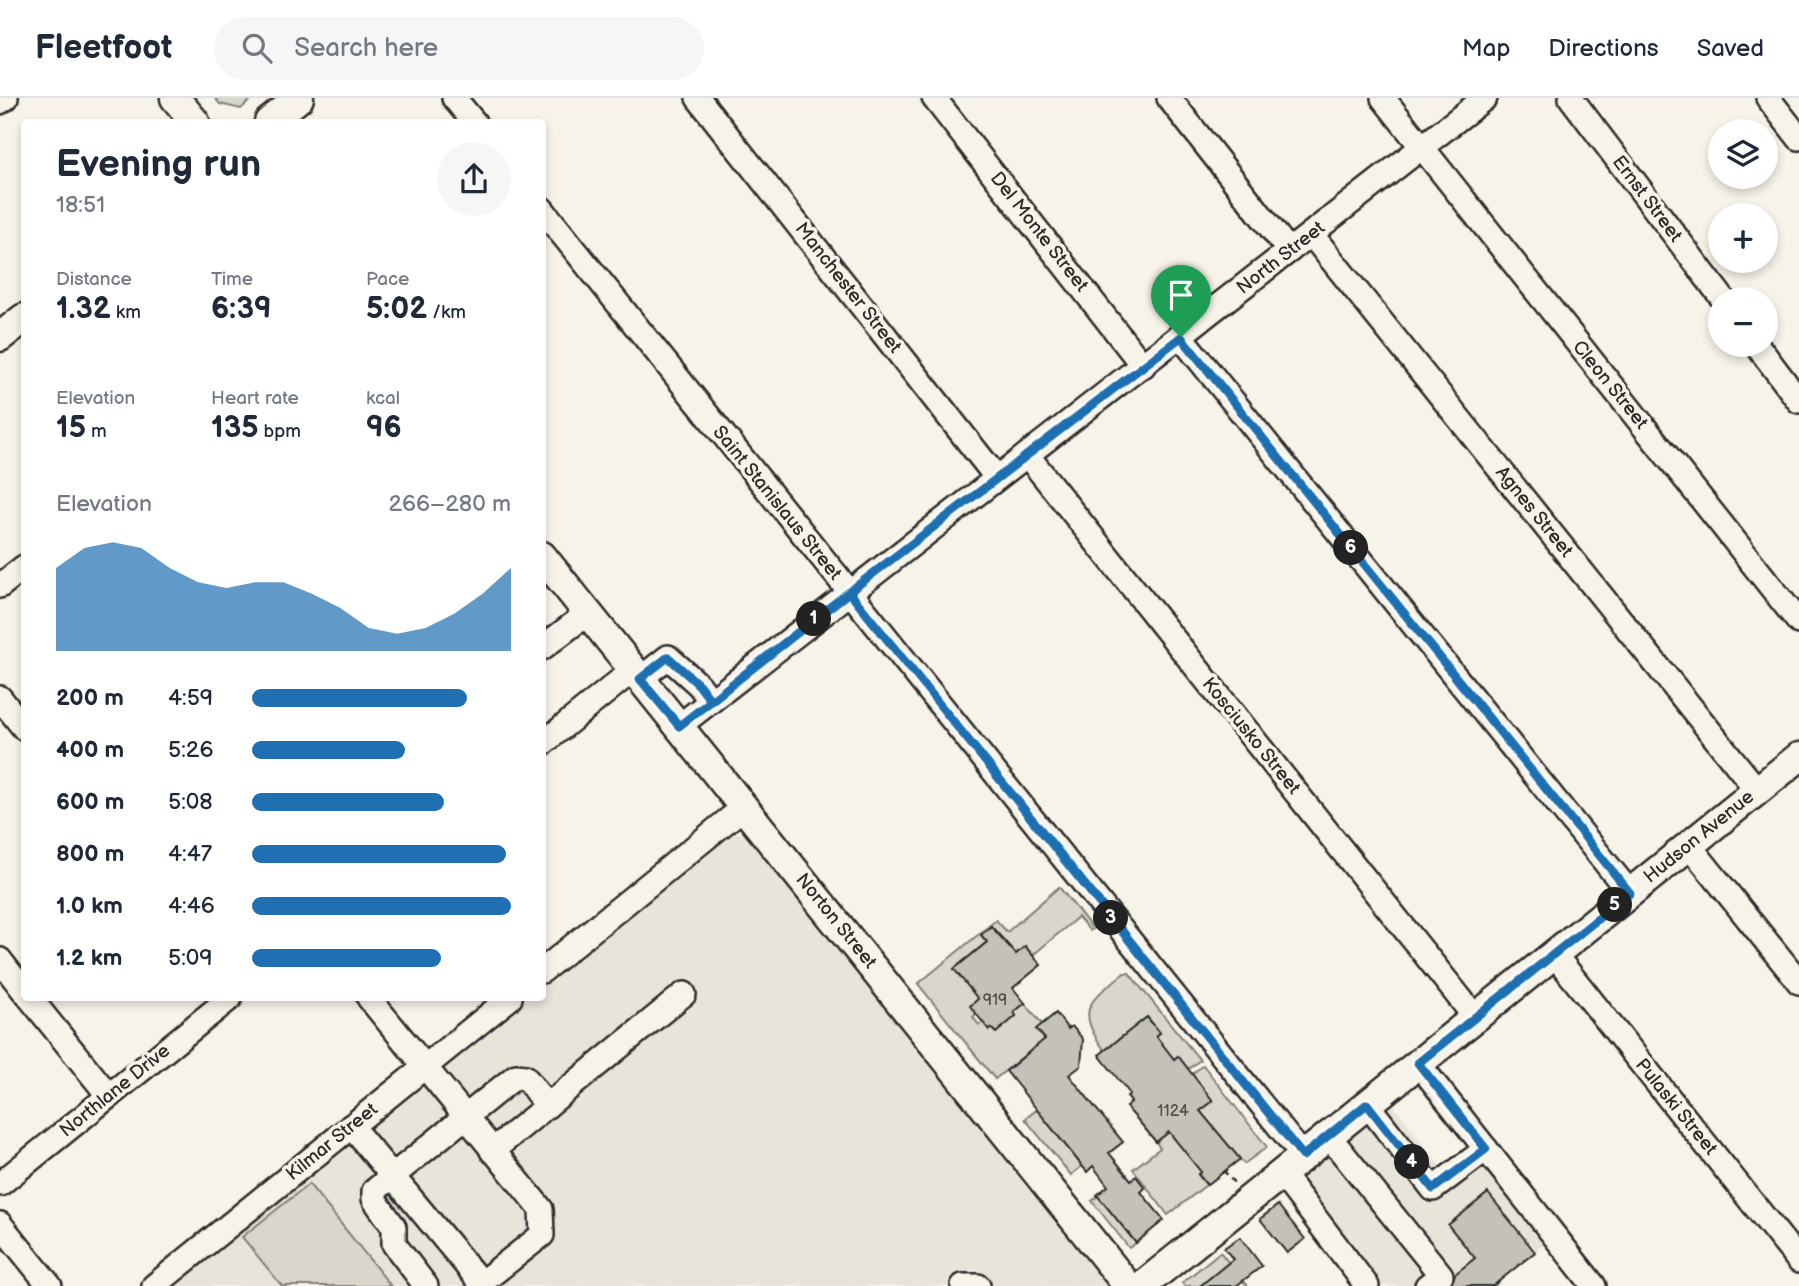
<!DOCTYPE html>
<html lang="en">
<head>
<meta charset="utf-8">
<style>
  :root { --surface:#fff; --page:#f6f6f7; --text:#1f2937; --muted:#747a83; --line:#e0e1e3; --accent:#1f6fb2 }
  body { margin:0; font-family:"Balsamiq Sans",sans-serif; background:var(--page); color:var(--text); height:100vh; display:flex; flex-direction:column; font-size:26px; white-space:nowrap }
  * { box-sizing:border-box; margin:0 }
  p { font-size:23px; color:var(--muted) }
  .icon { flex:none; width:38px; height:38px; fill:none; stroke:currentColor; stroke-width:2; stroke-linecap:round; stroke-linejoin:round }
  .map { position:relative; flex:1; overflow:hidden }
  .drawer { position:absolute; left:21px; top:21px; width:525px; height:882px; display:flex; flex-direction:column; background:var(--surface); border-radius:7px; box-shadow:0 4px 10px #0003 }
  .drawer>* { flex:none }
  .tools { position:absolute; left:1708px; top:21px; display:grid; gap:14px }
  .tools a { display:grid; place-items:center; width:70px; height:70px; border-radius:50%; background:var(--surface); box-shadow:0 4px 10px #0003; font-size:35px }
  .pin { position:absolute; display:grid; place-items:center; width:60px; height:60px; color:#fff; margin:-72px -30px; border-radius:50% 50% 50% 0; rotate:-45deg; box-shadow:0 0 7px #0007 }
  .pin .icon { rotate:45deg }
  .km { position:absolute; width:35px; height:35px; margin:-18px; border-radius:50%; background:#222; color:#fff; font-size:19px; line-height:35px; text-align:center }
  .round { display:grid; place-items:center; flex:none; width:74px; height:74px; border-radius:37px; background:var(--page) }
  .overview { display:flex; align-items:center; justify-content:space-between; height:119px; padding:0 35px }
  h1 { font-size:38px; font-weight:700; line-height:52px }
  .stats { display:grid; grid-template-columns:repeat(3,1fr); gap:10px; height:119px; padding:7px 35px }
  .stats div { display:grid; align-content:center }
  .stats b { font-size:30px; font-weight:700 }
  .stats small { font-size:19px; font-weight:400 }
  .stats p { font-size:19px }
  .chart { height:196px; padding:14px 35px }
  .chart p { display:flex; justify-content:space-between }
  .chart svg { width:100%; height:126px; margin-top:7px; fill:var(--accent); opacity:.7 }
  ul { padding:0 35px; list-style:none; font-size:23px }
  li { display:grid; grid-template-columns:112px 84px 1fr; align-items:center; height:52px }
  li i { height:18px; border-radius:9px; background:var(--accent) }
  header { display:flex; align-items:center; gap:42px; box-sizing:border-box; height:98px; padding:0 35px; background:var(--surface); border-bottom:2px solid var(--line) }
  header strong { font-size:33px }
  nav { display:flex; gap:38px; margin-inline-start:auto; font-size:24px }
  .search { width:490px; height:63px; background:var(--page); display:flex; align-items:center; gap:18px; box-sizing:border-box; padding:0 24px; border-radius:38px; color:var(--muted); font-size:26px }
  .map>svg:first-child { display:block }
  .built { fill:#e8e4da }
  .green { fill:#dad6cc; stroke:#82807c; stroke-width:2 }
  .building { fill:#c4c1b9; stroke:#2b2b2b; stroke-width:2 }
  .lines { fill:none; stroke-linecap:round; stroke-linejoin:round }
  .minor-casing { stroke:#2b2b2b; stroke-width:28 }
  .major-casing { stroke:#2b2b2b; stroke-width:33 }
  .path { stroke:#2b2b2b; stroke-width:2.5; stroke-dasharray:5 5; stroke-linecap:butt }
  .minor { stroke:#f7f3e8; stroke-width:23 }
  .major { stroke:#f7f3e8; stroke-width:28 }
  .route-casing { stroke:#fff; stroke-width:14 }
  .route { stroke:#1f6fb2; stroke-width:9 }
  .labels { text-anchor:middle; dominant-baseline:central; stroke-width:7; stroke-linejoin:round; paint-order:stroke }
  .number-label { font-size:16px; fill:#51504e }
  .street-label { font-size:19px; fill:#2b2b2b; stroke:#f7f3e8 }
</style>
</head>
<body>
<header>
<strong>Fleetfoot</strong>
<div class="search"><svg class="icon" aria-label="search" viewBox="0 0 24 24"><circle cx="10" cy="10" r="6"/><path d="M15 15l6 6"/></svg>Search here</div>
<nav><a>Map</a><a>Directions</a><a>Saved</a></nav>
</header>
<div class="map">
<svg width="1799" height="1188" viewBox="0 0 1799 1188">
  <rect width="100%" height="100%" fill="#f7f3e8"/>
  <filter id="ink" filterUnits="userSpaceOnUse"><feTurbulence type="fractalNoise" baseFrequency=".0143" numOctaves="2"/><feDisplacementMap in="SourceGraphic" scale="14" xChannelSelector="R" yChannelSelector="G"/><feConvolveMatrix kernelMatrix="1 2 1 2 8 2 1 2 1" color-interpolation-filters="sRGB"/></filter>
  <g filter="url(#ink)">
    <g class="built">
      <path d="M741,735L750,737L779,769L784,786L1027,1089L1042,1099L1107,1184V1188H165L525,900H542L543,886L721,743L732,736Z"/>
      <path d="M1393,1006L1444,1073L1471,1051L1545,1146L1497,1184L1499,1188H1376L1301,1085L1303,1077Z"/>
    </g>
    <g class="green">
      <path d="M215,0H253L241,11L220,6Z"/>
      <path d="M1059,789L1093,831L1090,833L1078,819L1033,857L1016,856L991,829L981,837L987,844L954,871L979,900L976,916L973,919L979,927L983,924L996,935L1016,918L1014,914L1025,905L1042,926L1037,931L1045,941L995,981L918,886L996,822L1007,834Z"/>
      <path d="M1124,875H1129L1200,962L1188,971L1178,958L1167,966L1156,938L1160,934L1147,919L1105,953C1074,910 1089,904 1124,875Z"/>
      <path d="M1203,967L1267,1049L1244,1066L1200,1013L1213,1003L1192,976Z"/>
      <path d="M1035,1013H1038L1080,1066L1081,1069L1071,1077L1025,1021Z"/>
      <path d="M1169,1034L1201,1074L1198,1077L1206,1087L1168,1117L1133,1071L1160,1050L1156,1044Z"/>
      <path d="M309,1086L391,1188H282L242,1139Z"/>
      <path d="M1098,1098L1136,1145L1129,1150L1092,1103Z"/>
      <path d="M1220,1154L1248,1188L1227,1166L1200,1188H1185L1182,1185Z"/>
    </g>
    <g class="building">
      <path d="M991,828L1016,856L1025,848L1041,867L1013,890L1025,905L1014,914L1016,918L996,935L991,930L989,932L970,908L978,901L954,871L987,844L981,837Z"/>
      <path d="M1056,915L1068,931L1072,928L1083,941L1081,968L1069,977L1123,1044L1109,1055L1131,1082L1136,1078L1145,1090L1141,1094L1164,1122L1136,1145L1097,1097L1108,1088L1093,1068L1087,1074L1006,973L1045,941L1036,931Z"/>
      <path d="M1147,919L1160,935L1156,938L1174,961L1178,958L1213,1003L1200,1013L1240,1061L1207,1087L1198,1076L1201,1074L1169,1034L1156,1044L1137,1021L1126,1009L1131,1004L1127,998L1130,996L1099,957Z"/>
      <path d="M1488,1095L1535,1154L1493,1188H1450L1455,1176L1475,1160L1448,1127Z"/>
      <path d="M1278,1107L1305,1141L1287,1155L1260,1121Z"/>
      <path d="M1240,1139L1262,1168L1236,1188H1200L1233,1161L1224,1150Z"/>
    </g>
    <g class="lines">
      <g class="minor-casing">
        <g id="minor">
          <path d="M454,0L474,24"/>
          <path d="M698,0L997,380"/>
          <path d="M934,0L1143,268"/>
          <path d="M1169,0L1289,153"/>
          <path d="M1383,0L1799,524"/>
          <path d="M1571,0L1723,201"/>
          <path d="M1768,0L1799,40"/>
          <path d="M0,4L6,0"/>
          <path d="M542,111L1303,1058"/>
          <path d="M1311,136L1757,692"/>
          <path d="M1181,239L1630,795"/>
          <path d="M1757,247L1799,303"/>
          <path d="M1027,357L1475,919"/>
          <path d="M0,488L24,469"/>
          <path d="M542,550L588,515"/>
          <path d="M640,581L668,559L699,587L711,603"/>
          <path d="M0,600L24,630"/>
          <path d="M679,628L1485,0"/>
          <path d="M542,646L633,572"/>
          <path d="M1689,747L1799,884"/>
          <path d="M1554,856L1799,1163"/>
          <path d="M0,862L24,893"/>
          <path d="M542,873L744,709"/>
          <path d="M30,900L109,998"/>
          <path d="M1418,965L1594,1188"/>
          <path d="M1367,1006L1433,1091L1486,1051"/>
          <path d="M351,1028L481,1185L542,1137L541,1111L369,900"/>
          <path d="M1328,1037L1441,1177L1427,1188"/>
          <path d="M492,1053L684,896"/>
          <path d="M1281,1075L1367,1188"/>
          <path d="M0,1086L230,900"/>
          <path d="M0,1126L50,1188"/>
          <path d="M154,1188L510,900"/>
          <path d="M426,1188L394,1146V1129L374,1101V1093L516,978L525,979L547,1008"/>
          <path d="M963,1188H978"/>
        </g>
      </g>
      <g class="major-casing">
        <g id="major">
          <path d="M175,0L195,24"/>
          <path d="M269,24L299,0"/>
          <path d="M0,239L24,220"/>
          <path d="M542,458L1128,1188"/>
          <path d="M1142,1188L1799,659"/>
        </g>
      </g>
      <path class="path" d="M1224,1073L1235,1086"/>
      <use href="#minor" class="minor"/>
      <use href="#major" class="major"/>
    </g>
  </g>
  <g class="lines" filter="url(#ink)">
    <g class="route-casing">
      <path id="route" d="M1181,239L849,494L697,614L679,628L640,581L668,559L699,587L711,603L849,494L1303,1058L1367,1006L1433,1091L1486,1051L1418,965L1630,795L1181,239"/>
    </g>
    <use href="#route" class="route"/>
  </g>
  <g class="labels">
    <g class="number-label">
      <text x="995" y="902">919</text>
      <text x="1173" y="1013">1124</text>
    </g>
    <g class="street-label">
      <text transform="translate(1647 101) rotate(53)">Ernst Street</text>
      <text transform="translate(1039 134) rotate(52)">Del Monte Street</text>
      <text transform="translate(1281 160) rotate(-38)">North Street</text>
      <text transform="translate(848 190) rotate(52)">Manchester Street</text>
      <text transform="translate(1610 287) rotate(51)">Cleon Street</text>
      <text transform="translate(777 405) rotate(51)">Saint Stanislaus Street</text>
      <text transform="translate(1534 414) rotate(51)">Agnes Street</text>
      <text transform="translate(1251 638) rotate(51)">Kosciusko Street</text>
      <text transform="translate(1699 739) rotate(-39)">Hudson Avenue</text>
      <text transform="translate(836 823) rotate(51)">Norton Street</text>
      <text transform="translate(115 993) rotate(-39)">Northlane Drive</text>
      <text transform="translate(1676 1009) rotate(51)">Pulaski Street</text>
      <text transform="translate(332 1044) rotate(-39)">Kilmar Street</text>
    </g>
  </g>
</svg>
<div class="tools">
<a><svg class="icon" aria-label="layers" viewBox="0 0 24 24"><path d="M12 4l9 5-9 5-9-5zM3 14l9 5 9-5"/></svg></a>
<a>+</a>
<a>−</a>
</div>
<div class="pin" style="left:1181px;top:239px;background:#1e9e55"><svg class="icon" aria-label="arrive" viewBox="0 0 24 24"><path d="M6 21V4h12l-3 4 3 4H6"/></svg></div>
<b class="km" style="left:814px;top:521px">1</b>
<b class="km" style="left:1111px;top:820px">3</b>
<b class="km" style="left:1412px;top:1064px">4</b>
<b class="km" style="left:1615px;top:807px">5</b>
<b class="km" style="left:1351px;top:450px">6</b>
<section class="drawer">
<div class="overview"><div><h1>Evening run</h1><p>18:51</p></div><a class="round"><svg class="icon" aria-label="share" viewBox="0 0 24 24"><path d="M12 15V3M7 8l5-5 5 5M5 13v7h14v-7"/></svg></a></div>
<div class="stats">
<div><p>Distance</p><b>1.32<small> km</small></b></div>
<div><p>Time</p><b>6:39</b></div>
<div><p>Pace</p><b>5:02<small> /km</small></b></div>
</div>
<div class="stats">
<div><p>Elevation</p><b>15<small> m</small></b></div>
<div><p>Heart rate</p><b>135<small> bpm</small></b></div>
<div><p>kcal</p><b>96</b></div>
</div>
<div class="chart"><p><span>Elevation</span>266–280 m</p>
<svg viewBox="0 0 160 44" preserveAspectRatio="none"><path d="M0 44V15L10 8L20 6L30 8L40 15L50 20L60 22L70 20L80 20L90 24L100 29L110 36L120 38L130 36L140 31L150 24L160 15V44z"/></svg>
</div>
<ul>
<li><b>200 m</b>4:59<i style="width:83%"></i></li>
<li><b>400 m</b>5:26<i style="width:59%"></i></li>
<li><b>600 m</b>5:08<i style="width:74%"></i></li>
<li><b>800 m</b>4:47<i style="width:98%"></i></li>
<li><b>1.0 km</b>4:46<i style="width:100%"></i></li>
<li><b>1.2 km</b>5:09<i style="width:73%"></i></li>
</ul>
</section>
</div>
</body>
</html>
